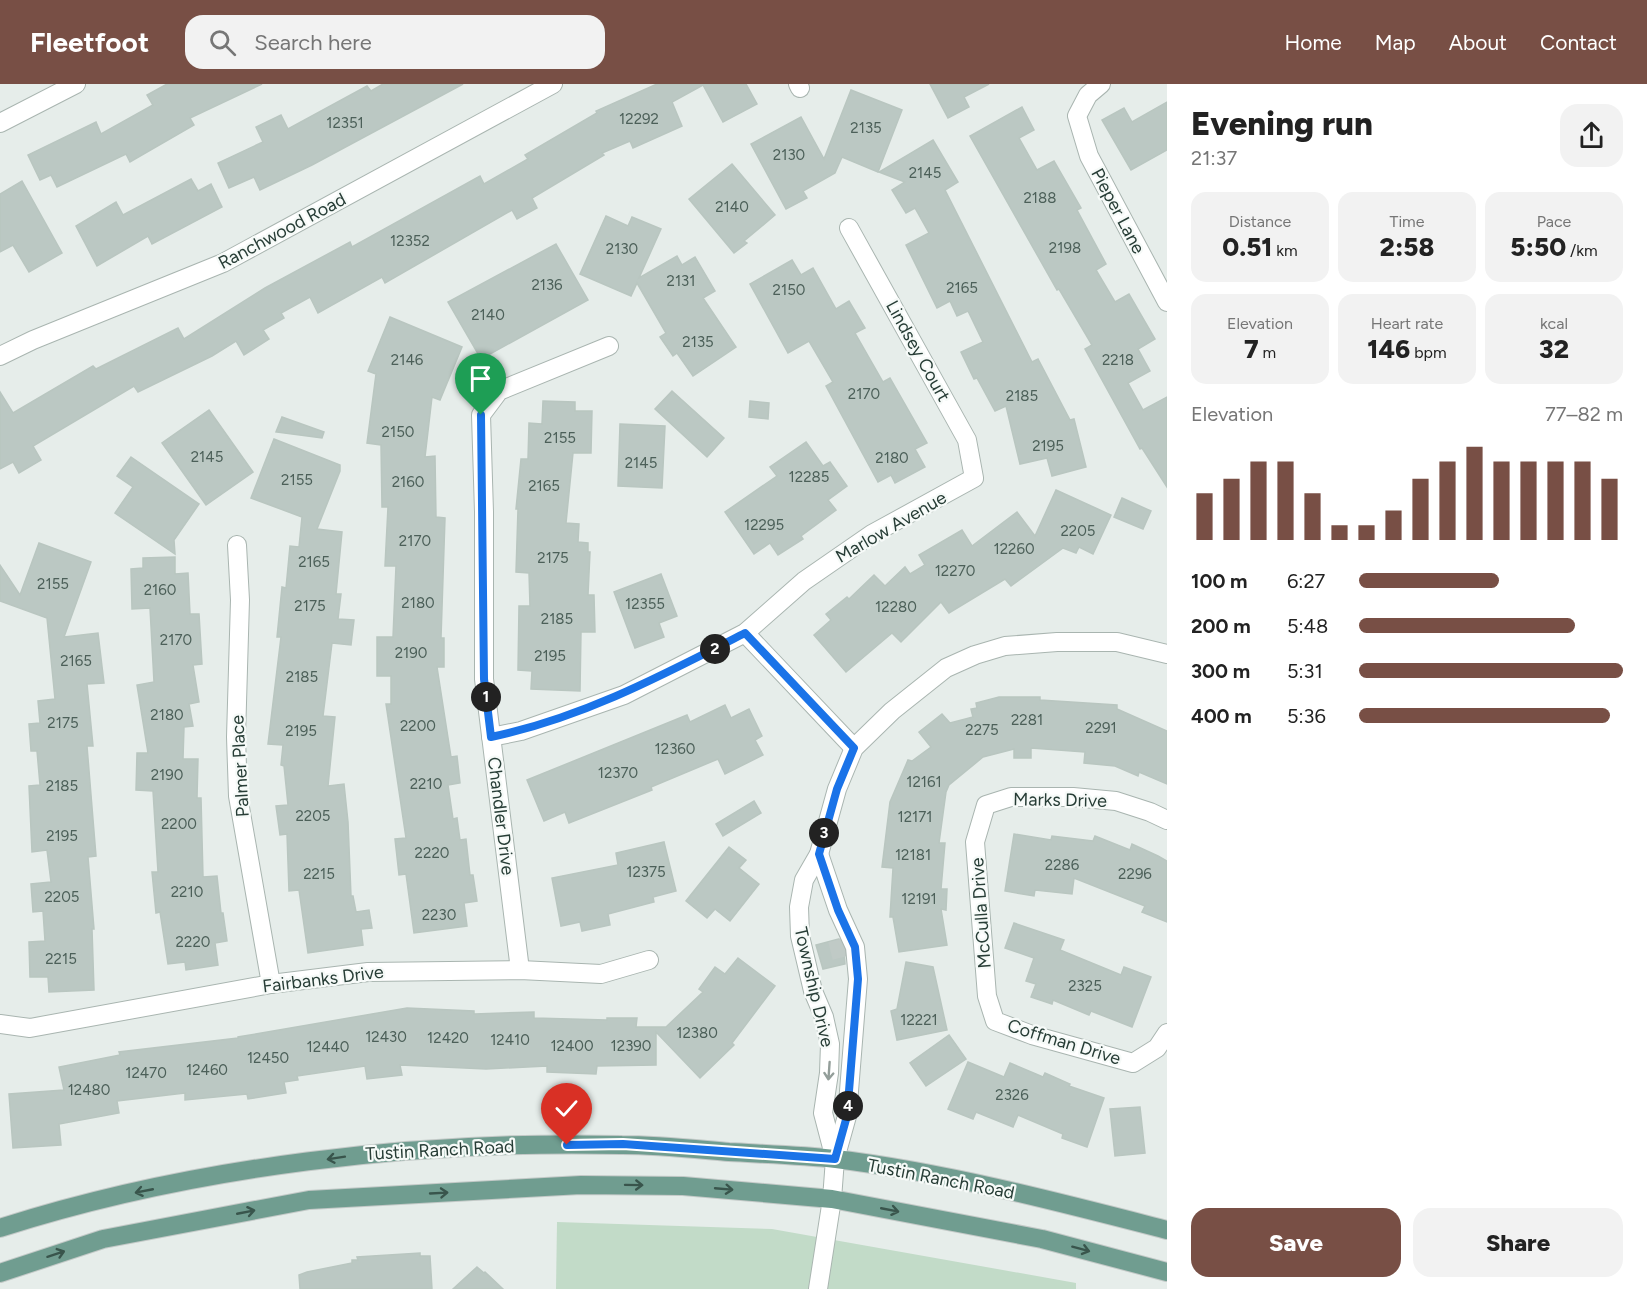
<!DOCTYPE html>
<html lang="en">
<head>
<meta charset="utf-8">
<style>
  :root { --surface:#fff; --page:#f2f2f2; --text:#222; --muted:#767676; --accent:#784f45 }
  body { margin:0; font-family:Figtree,sans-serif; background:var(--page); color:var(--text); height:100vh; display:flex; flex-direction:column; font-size:22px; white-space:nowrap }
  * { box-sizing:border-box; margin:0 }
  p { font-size:20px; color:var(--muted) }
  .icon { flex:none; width:33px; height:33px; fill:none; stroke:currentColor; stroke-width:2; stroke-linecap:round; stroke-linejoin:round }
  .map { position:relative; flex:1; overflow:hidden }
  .details { display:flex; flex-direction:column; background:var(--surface); width:480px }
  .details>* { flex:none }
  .pin { position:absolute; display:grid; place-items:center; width:51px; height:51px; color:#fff; margin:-62px -26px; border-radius:50% 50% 50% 0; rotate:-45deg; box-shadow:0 0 6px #0007 }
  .pin .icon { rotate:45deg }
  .km { position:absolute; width:30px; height:30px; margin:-15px; border-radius:50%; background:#222; color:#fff; font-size:16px; line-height:30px; text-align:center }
  .round { display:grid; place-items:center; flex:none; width:63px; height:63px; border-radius:18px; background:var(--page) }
  .headline { display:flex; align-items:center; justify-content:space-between; height:102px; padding:0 24px }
  h1 { font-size:33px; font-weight:800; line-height:45px }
  .metrics { display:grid; grid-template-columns:repeat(3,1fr); gap:9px; height:102px; padding:6px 24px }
  .metrics div { display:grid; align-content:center; border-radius:15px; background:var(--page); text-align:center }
  .metrics b { font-size:26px; font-weight:800 }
  .metrics small { font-size:16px; font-weight:400 }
  .metrics p { font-size:16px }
  .chart { height:168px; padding:12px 24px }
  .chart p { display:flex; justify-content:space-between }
  .chart svg { width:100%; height:108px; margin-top:6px; stroke:var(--accent); stroke-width:6 }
  .action { display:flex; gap:12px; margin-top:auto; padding:12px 24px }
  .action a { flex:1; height:69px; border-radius:18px; background:var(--accent); color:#fff; font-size:24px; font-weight:800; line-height:69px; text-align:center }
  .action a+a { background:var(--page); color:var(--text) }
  ul { padding:0 24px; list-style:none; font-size:20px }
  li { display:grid; grid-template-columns:96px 72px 1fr; align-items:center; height:45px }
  li i { height:15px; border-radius:8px; background:var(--accent) }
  header { display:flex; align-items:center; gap:36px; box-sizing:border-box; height:84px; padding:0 30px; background:var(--accent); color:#fff }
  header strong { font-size:28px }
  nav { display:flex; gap:33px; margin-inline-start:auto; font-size:21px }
  .search { width:420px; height:54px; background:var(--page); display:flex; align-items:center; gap:15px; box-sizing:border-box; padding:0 21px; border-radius:18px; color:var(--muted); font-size:22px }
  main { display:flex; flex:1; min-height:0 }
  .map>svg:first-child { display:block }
  .green { fill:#c2dbc8 }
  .building { fill:#bbc8c3; stroke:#b9c6c0; stroke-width:1.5 }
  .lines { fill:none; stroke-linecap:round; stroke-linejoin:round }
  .minor-tunnel { stroke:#c0cac6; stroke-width:18; stroke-dasharray:18 9; stroke-linecap:butt }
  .minor-casing { stroke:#a9b5b0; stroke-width:20 }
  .primary-casing { stroke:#c3c9c7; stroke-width:20 }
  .minor { stroke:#fff; stroke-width:18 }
  .primary { stroke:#709d90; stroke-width:18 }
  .oneway { stroke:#939e9a }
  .oneway2 { stroke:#39554c }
  .route-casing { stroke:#fff; stroke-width:12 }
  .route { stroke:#1a73e8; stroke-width:8 }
  .labels { text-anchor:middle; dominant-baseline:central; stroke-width:4.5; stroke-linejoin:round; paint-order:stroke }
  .number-label { font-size:15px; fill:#4c6059 }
  .street-label { font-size:18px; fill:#273d36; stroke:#f6faf8 }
</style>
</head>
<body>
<header>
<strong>Fleetfoot</strong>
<div class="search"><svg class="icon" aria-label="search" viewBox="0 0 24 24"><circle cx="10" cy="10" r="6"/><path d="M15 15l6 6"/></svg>Search here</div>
<nav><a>Home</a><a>Map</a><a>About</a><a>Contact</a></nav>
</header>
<main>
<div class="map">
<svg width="1167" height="1205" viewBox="0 0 1167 1205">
  <rect width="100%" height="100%" fill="#e6edea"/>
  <path class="green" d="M557,1138L772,1145L1076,1199V1205H556Z"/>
  <g class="building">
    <path d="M167,0H262L190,34L194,41L130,78L126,70L57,103L51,91L40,96L28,71L96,38L101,50L153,21L147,11Z"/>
    <path d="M383,0H463L312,81L260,106L254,93L229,104L218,79L263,58L256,43L281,31L288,45L367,2L371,7Z"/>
    <path d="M657,0H746L757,20L723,38L703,1L672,18L682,42L633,64L630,57L602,69L604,71L532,114L537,124L517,135L512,126L385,199L382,193L318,229L310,213L281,229L284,234L263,246L269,255L244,271L236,257L212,272L138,308L134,302L33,362L41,376L19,389L13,378L0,385V308L13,329L93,282L96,285L178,244L184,255L265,204L350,158L352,163L480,92L484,100L528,75L525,71L597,29L596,27Z"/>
    <path d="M930,0H989L964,13L969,23L948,34Z"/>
    <path d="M851,6L902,26L878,88L842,73L835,89L803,107L807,114L786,125L751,60L801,33L824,75Z"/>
    <path d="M1167,18V66L1131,86L1102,36L1124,24L1132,38Z"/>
    <path d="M1022,23L1034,46L1019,54L1037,86L1054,77L1081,124L1077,126L1106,180L1096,186L1115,218L1129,210L1155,255L1138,265L1150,287L1128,299L1143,326L1167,313V403L1142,364L1140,365L1085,265L1092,261L1059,205L1057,206L970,52Z"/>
    <path d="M933,56L958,98L945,106L1032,278L1038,275L1070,336L1074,335L1086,383L1052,392L1047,374L1020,380L1006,322L995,327L977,294L974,295L961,268L983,258L968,227L957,232L950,217L937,224L906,161L929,149L915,124L906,129L892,106L905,98L879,88Z"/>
    <path d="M732,80L775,131L744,157L747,159L734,169L689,115Z"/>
    <path d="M191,95L198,107L211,100L222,123L152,160L148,152L97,182L76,142L116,118L123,131Z"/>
    <path d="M22,97L62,169L29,188L13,161L0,168V110Z"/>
    <path d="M606,132L628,142L632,133L661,145L639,194L677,172L682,181L695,173L715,207L703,214L736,263L693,292L677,269L673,272L660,253L666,249L637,199L631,212L580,190Z"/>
    <path d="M556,160L588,216L481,275L448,218Z"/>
    <path d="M792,176L801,191L813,184L836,225L849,217L865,244L855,249L883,298L890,294L927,359L915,365L925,383L895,399L891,391L878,398L826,302L833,298L809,257L788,269L750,200Z"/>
    <path d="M390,233L462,263L440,316L432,313L425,373L435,372L436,433L445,434L441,554H444V583H437L451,673L457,672L460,699L448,701L453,735L457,734L460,756L466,755L470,791H473L477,817L464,819L467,842L414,849L406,790L399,791L395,755L406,754L386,620H391V592H377V553H393L396,482H385L388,423H382L381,361L367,359L376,290L368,287Z"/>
    <path d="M672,307L724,354L707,373L655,325Z"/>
    <path d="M543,317L575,318V327H592L591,369H573L566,439L579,440L578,458L588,459V468H590L588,511H594L595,548H581L580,607L531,605L532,587L518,586L519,522H530L529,489L516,488L518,425H516L521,375H528L529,339L542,340Z"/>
    <path d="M750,317L769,319L768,335L749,333Z"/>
    <path d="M209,326L253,388L206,421L162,359Z"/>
    <path d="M282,333L324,348L322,354L276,348Z"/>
    <path d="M620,340L665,342L662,404L618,402Z"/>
    <path d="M274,355L340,381V387L317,445L342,448L336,510H341L338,535L354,536L351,561L332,559L323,632L335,633L328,702L344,700L348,738L351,812H353L356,828L369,826L372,844L361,845L363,861L308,869L299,806L289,807L287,750L280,751L276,722L288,721L284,682L281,681L283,661L268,660L281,553H277L282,503L286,504L290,462L299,463L302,433L251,414Z"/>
    <path d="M806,358L823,382L830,378L847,402L828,416L836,426L801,452L803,455L778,471L770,459L754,470L725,428L777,392L770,383Z"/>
    <path d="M131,373L199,420L174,456L175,470L115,429L133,403L117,392Z"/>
    <path d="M1056,406L1111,431L1093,470L1079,463L1076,469L1063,464L1011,502L1005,495L949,529L941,518L901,558L892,549L846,588L814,551L831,536L826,530L847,513L849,515L874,491L885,502L905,483L910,490L925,481L919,471L962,446L972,462L1017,428L1035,452Z"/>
    <path d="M1122,414L1151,427L1143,445L1114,433Z"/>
    <path d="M39,459L91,478L64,553L98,549L104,599L87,600L93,662H87L96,772L88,773L94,845H92L94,906L49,908L48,893H30L29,858L45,857L43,827L33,828L31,800L51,798L47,766L32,768L29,702L40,701L37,667H31L29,640L40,639L38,617L55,615L47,534L0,517V481L20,511Z"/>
    <path d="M175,473V490L188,489L190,530H199L202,580L193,581L199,618L189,620L193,642L184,643L183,675H198L197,714H201L203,793L217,792L221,829H223L227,857L215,859L218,881L186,886L185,878L168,880L160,828L156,829L152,788H158L153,707L136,706L137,669H148L137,601L154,598L150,524L132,525L131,485L143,484V474Z"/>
    <path d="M661,490L677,532L659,539L664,553L635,564L614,508Z"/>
    <path d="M999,613H1040V616L1117,621V625L1167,647V700L1139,688L1138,692L1115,682L1084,679L1085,668L1031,664V674H1014V665L983,673L949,701L946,708L939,759H945L941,805H947L946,826L941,825L947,861L899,868L893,833H890L893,784L882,783L890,718L908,676L912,677L931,663L919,648L942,630L950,639L973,633L971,625L977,624L976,619Z"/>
    <path d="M725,621L731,634L749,625L762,652L755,656L763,671L725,690L718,675L651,703L652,706L569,739L565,728L544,737L527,696L687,631L690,638Z"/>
    <path d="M754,717L761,729L723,752L716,740Z"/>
    <path d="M1014,750L1051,756L1052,752L1093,757L1095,752L1130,766L1132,760L1158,772L1167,777V838L1142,828L1145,822L1074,794L1072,810L1035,806L1034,812L1005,807Z"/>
    <path d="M664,758L676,807L653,813L654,818L608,830L610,841L582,847L580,838L561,842L552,794L618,781L616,769Z"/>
    <path d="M729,763L746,776L739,784L759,800L730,837L715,825L707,834L686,817Z"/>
    <path d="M1014,839L1064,856L1060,866L1121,891L1124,883L1151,893L1132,943L1091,927L1089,931L1053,916L1052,920L1031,913L1036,900L1026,897L1034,874L1005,864Z"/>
    <path d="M839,855L844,866L845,880L823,885L816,861Z"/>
    <path d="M738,874L775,902L732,959L734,961L700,994L656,948V981L597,982L596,990L547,988V982L486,985L400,981L402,991L367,995L365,982L297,992L298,996L284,998L286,1009L248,1015L247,1010L185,1016V1009L117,1017L119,1029L59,1040L61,1061L13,1064L9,1010L64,1006L59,983L120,971L119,968L238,954V953L407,924L474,927V930L534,928V934L607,936V934H637L636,943H666L703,908L699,905L715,883L725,890Z"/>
    <path d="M906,878L933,883L947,946L897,956L891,927L897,925Z"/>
    <path d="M949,951L966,975L926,1002L910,979Z"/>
    <path d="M968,978L1004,993L1010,979L1043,993L1045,989L1070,1000L1069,1002L1104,1014L1087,1063L1062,1054L1063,1050L1018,1031L1013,1043L976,1028L973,1035L948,1025Z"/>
    <path d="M1140,1023L1145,1069L1115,1072L1110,1025Z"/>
    <path d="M420,1169V1172H430L432,1205H300L299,1191L307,1188L352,1179V1176H358L357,1173Z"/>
    <path d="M477,1183L484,1189L485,1188L503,1205H453Z"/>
  </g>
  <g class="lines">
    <path class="minor-tunnel" d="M837,856L843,880"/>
    <g class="minor-casing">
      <g id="minor">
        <path d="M798,0L800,4"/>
        <path d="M1101,0L1088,11L1077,32L1089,72L1167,218"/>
        <path d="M0,39L76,0"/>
        <path d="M0,272L33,256L223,179L553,0"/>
        <path d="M237,461L240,516L236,653L238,712L271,900"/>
        <path d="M745,549L854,664"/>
        <path d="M491,653L521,647L624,611L745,549L804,497L872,450L974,394L967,356L849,144"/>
        <path d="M1167,736L1150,728L1116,717L1073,713H1011L986,721L975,758L987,912L995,937L1032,951L1133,979L1157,964L1167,949"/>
        <path d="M520,886L484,595V428L481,331L499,307L609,262"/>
        <path d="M0,940L30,944L271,900L368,888L520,886L601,890L649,876"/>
        <path d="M835,1075L823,1029L829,989L830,960L824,933L813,907L800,852L799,823L804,796L819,770L837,705L854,664L892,627L946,584L975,571L1005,562L1057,558H1117L1167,570"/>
        <path d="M818,1205L832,1115L835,1075L847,1032L858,895L855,863L838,826L819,770"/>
      </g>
    </g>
    <g class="primary-casing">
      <g id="primary">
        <path d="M0,1144C194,1082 419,1056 622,1061C658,1061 694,1065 729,1068C764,1070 801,1071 836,1075C948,1089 1058,1118 1167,1146"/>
        <path d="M0,1189L103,1155L309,1116L581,1101L683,1102L832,1115L1042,1155L1167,1188"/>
      </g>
    </g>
    <use href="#minor" class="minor"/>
    <use href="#primary" class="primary"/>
  </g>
  <defs><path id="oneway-shaft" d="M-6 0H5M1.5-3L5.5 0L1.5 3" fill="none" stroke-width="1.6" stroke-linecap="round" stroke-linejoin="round" transform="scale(1.5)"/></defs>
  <use class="oneway" href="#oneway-shaft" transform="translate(829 987) rotate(94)"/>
  <g class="oneway2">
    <use href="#oneway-shaft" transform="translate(336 1074) rotate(171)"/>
    <use href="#oneway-shaft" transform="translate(634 1101) rotate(1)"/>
    <use href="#oneway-shaft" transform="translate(724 1105) rotate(5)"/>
    <use href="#oneway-shaft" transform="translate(144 1107) rotate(169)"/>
    <use href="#oneway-shaft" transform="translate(439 1109) rotate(-3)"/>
    <use href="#oneway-shaft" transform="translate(890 1126) rotate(11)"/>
    <use href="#oneway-shaft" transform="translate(246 1128) rotate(-11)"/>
    <use href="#oneway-shaft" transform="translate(1081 1165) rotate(15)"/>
    <use href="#oneway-shaft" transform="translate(56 1170) rotate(-18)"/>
  </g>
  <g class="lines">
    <g class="route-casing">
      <path id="route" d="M481,331L484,595L491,653C582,634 663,591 745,549L854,664L837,705L819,770L838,826L855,863L858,895L847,1032L835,1075L623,1060L567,1061"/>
    </g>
    <use href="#route" class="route"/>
  </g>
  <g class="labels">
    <g class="number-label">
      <text x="639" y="35">12292</text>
      <text x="345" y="39">12351</text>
      <text x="866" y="44">2135</text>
      <text x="789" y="71">2130</text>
      <text x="925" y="89">2145</text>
      <text x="1040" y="114">2188</text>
      <text x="732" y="123">2140</text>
      <text x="410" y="157">12352</text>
      <text x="1065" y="164">2198</text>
      <text x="622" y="165">2130</text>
      <text x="681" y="197">2131</text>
      <text x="547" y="201">2136</text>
      <text x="962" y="204">2165</text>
      <text x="789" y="206">2150</text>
      <text x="488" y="231">2140</text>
      <text x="698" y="258">2135</text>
      <text x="407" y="276">2146</text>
      <text x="1118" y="276">2218</text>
      <text x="864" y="310">2170</text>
      <text x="1022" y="312">2185</text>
      <text x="398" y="348">2150</text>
      <text x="560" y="354">2155</text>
      <text x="1048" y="362">2195</text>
      <text x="207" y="373">2145</text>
      <text x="892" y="374">2180</text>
      <text x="641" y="379">2145</text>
      <text x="809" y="393">12285</text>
      <text x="297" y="396">2155</text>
      <text x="408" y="398">2160</text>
      <text x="544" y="402">2165</text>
      <text x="764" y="441">12295</text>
      <text x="1078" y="447">2205</text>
      <text x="415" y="457">2170</text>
      <text x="1014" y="465">12260</text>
      <text x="553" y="474">2175</text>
      <text x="314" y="478">2165</text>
      <text x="955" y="487">12270</text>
      <text x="53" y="500">2155</text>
      <text x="160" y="506">2160</text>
      <text x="418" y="519">2180</text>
      <text x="645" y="520">12355</text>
      <text x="310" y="522">2175</text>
      <text x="896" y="523">12280</text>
      <text x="557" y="535">2185</text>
      <text x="176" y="556">2170</text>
      <text x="411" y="569">2190</text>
      <text x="550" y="572">2195</text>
      <text x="76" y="577">2165</text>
      <text x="302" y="593">2185</text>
      <text x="167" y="631">2180</text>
      <text x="1027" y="636">2281</text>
      <text x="63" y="639">2175</text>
      <text x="418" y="642">2200</text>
      <text x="1101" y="644">2291</text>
      <text x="982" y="646">2275</text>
      <text x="301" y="647">2195</text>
      <text x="675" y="665">12360</text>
      <text x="618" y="689">12370</text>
      <text x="167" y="691">2190</text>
      <text x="924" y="698">12161</text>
      <text x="426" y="700">2210</text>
      <text x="62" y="702">2185</text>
      <text x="313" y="732">2205</text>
      <text x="915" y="733">12171</text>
      <text x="179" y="740">2200</text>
      <text x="62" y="752">2195</text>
      <text x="432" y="769">2220</text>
      <text x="913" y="771">12181</text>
      <text x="1062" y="781">2286</text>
      <text x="646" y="788">12375</text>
      <text x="319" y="790">2215</text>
      <text x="1135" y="790">2296</text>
      <text x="187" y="808">2210</text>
      <text x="62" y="813">2205</text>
      <text x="919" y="815">12191</text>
      <text x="439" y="831">2230</text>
      <text x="193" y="858">2220</text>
      <text x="61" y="875">2215</text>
      <text x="1085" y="902">2325</text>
      <text x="919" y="936">12221</text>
      <text x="697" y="949">12380</text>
      <text x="386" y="953">12430</text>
      <text x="448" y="954">12420</text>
      <text x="510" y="956">12410</text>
      <text x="572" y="962">12400</text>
      <text x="631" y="962">12390</text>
      <text x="328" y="963">12440</text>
      <text x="268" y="974">12450</text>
      <text x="207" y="986">12460</text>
      <text x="146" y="989">12470</text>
      <text x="89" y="1006">12480</text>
      <text x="1012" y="1011">2326</text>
    </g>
    <g class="street-label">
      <text transform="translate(1118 127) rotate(62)">Pieper Lane</text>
      <text transform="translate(282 147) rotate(-28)">Ranchwood Road</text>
      <text transform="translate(918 267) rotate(61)">Lindsey Court</text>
      <text transform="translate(891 443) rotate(-30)">Marlow Avenue</text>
      <text transform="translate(240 682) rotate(-93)">Palmer Place</text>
      <text transform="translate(1060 716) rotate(1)">Marks Drive</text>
      <text transform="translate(501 732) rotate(83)">Chandler Drive</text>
      <text transform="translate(981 829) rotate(-94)">McCulla Drive</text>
      <text transform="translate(323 895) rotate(-7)">Fairbanks Drive</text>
      <text transform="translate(814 903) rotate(77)">Township Drive</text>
      <text transform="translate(1064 958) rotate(17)">Coffman Drive</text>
      <text transform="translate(440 1066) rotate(-3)">Tustin Ranch Road</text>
      <text transform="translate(941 1095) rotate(11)">Tustin Ranch Road</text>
    </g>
  </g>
</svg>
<div class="pin" style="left:481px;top:331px;background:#1e9e55"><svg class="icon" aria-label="arrive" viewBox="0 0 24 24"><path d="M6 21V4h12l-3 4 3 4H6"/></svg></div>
<div class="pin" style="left:567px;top:1061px;background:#d93025"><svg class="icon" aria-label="check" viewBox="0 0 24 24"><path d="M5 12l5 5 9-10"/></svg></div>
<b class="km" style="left:486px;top:613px">1</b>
<b class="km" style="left:715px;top:565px">2</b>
<b class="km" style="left:824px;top:749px">3</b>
<b class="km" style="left:848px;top:1022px">4</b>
</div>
<section class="details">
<div class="headline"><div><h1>Evening run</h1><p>21:37</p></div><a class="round"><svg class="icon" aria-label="share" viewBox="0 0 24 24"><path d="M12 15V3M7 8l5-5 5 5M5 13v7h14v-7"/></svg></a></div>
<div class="metrics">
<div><p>Distance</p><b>0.51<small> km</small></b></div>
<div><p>Time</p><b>2:58</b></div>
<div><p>Pace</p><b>5:50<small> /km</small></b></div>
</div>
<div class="metrics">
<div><p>Elevation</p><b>7<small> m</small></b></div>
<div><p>Heart rate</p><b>146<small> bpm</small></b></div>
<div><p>kcal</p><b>32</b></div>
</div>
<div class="chart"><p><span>Elevation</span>77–82 m</p>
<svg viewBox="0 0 160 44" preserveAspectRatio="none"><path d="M5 44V25M15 44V19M25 44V12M35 44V12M45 44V25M55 44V38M65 44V38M75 44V32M85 44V19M95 44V12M105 44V6M115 44V12M125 44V12M135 44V12M145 44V12M155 44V19"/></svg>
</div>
<ul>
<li><b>100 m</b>6:27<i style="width:53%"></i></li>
<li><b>200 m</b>5:48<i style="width:82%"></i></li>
<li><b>300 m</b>5:31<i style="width:100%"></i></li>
<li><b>400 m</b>5:36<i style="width:95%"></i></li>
</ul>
<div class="action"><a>Save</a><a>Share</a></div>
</section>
</main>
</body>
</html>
